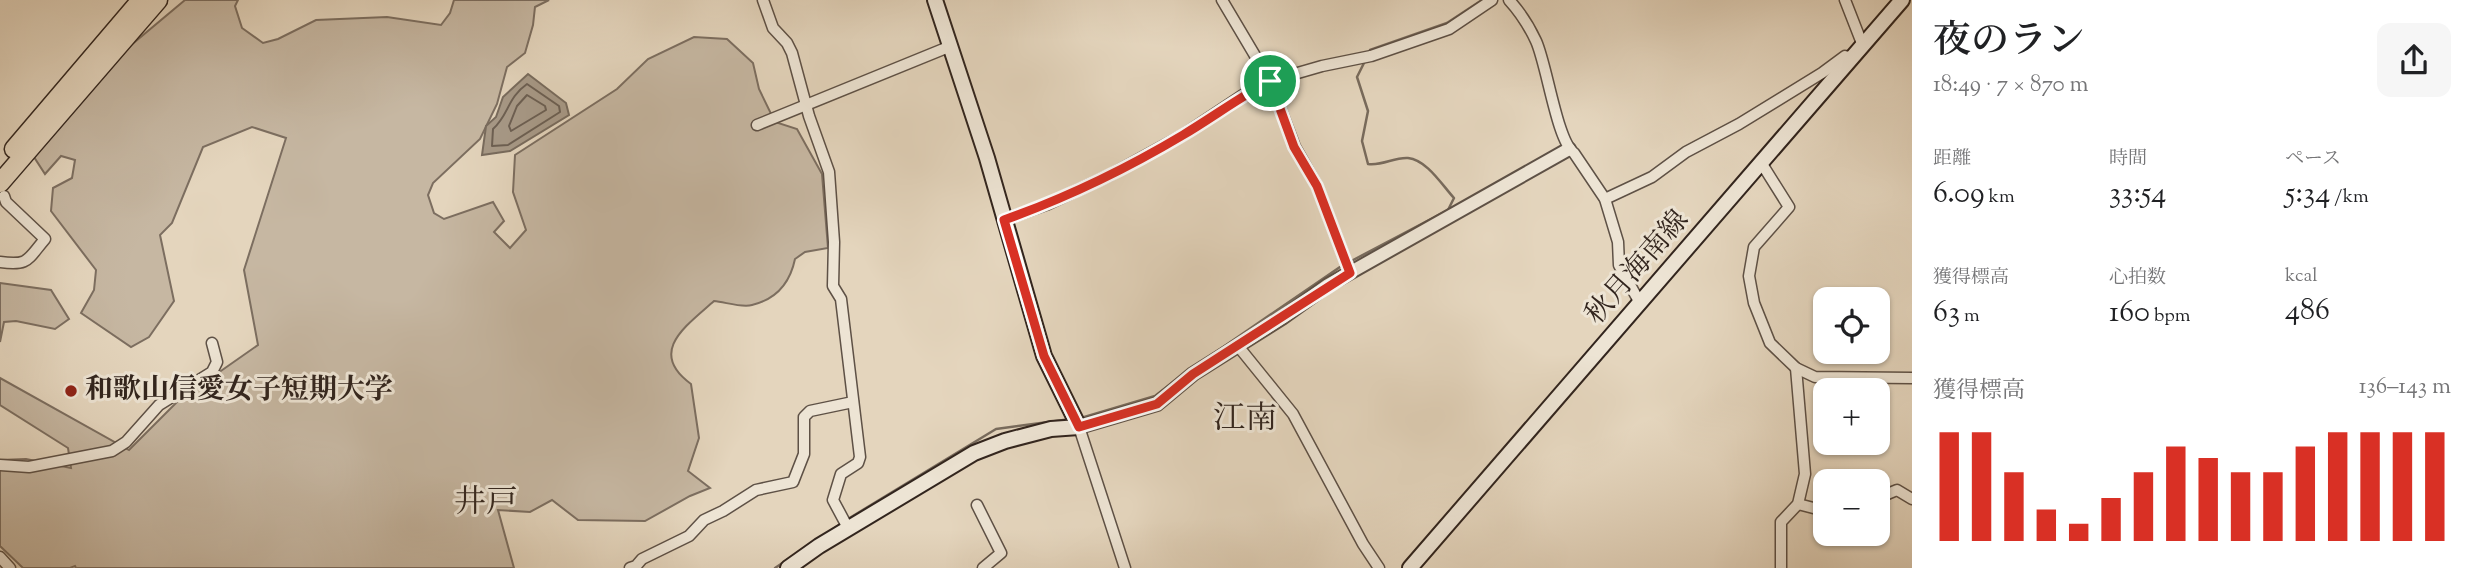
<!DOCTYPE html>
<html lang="ja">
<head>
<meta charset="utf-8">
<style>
  :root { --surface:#fff; --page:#f6f6f6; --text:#202124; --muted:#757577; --accent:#d93025 }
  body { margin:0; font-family:"Sorts Mill Goudy","Noto Serif JP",serif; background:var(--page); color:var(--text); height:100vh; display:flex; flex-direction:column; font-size:26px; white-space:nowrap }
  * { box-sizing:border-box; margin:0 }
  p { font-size:23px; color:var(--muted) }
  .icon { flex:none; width:38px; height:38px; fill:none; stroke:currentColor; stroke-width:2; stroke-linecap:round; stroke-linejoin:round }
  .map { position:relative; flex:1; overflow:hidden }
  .details { display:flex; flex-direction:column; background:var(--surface); width:560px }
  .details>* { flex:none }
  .fabs { position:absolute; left:1813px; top:287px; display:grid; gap:14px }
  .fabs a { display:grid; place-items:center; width:77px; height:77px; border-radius:14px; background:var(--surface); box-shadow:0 2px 5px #0004; font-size:35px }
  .pin { position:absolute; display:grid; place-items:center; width:60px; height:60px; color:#fff; margin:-30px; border:4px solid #fff; border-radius:50%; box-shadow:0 2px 7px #0007 }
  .round { display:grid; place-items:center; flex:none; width:74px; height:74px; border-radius:14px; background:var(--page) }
  .head { display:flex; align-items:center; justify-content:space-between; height:119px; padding:0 21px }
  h1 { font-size:38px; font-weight:600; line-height:52px }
  .figures { display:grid; grid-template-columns:repeat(3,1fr); gap:10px; height:119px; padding:7px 21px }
  .figures div { display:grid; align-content:center }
  .figures b { font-size:30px; font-weight:600 }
  .figures small { font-size:19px; font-weight:400 }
  .figures p { font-size:19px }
  .chart { height:196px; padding:14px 21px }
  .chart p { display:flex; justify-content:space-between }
  .chart svg { width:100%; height:126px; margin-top:7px; stroke:var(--accent); stroke-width:6 }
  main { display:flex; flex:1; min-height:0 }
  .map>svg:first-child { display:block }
  .green { fill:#c6b7a2; stroke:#7c6e60; stroke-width:2 }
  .water { fill:#a79987; stroke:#786b5d; stroke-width:2 }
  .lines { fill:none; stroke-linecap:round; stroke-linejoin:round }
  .shore { stroke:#6c5f52; stroke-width:2 }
  .stream { stroke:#786b5d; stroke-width:2.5 }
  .minor-casing { stroke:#5e5146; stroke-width:13 }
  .tertiary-casing { stroke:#5e5146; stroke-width:16 }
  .secondary-casing { stroke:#32251e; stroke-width:18 }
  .motorway-casing { stroke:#32251e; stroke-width:21 }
  .minor { stroke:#ede4d4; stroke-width:10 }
  .tertiary { stroke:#ede4d4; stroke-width:12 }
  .secondary { stroke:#ede4d4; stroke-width:14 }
  .motorway { stroke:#e4d5bd; stroke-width:18 }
  .route-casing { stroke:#fff; stroke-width:14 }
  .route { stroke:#d93025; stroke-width:9 }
  .poi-dot { fill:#8f2418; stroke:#ede4d4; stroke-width:2.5 }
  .labels { text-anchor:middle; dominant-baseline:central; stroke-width:6; stroke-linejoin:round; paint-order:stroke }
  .street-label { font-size:28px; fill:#32251e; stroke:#ede4d4 }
  .poi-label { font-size:28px; font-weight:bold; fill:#32251e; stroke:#ede4d4; text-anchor:start }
  .quarter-label { font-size:32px; fill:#32251e; stroke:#ede4d4 }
</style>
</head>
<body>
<main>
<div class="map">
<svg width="1912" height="568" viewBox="0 0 1912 568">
  <rect width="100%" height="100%" fill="#e4d5bd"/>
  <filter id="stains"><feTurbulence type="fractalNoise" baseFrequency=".00286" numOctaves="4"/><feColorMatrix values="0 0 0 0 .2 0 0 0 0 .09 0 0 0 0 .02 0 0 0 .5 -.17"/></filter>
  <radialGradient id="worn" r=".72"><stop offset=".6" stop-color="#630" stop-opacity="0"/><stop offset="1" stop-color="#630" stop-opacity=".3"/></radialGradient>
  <g class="green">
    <path d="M185,0H238L235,6L242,28L263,43L278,39L316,20L387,17L441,25L450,13L454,0H549L535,7L533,25L525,53L507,67L497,104L480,139L433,183L428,195L434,213L444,219L493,202L504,221L494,232L510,248L526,230L513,192L515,155L617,89L648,59L694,37L727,39L753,63L759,89L775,122L797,129L822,174L828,248L805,252L795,259C790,283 777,299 752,305C742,308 725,302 714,301C686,326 647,352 691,384L699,438L688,471L710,488L690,496L645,521L578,520L552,500L530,512L498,510L514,568H76L75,566L70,568H23L0,546V460L26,459L71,468L68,448L0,405V378L129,450L178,401L258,345L244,270L286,138L252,127L203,147L172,223L160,235L174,301L149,337L131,347L81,313L94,290L96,270L51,211L53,188L72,178L75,160L61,156L45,174L34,157L130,46Z"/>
    <path d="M0,283L51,290L69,319L55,329L16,321L4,322L0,342Z"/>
  </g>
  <path class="water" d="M528,74L566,103L569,115L510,151L482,155L486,126L496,117L503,97Z"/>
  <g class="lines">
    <g class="shore">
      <path d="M527,84L559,106L560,112L508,145L492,146L493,129C509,115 507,98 527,84Z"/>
      <path d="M527,95L545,106L546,110L511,131L509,126L517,106Z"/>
    </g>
    <g class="stream">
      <path d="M1369,53L1370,50L1447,23L1482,0"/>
      <path d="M1200,363L1340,267L1448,210L1454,198C1442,185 1427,160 1408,158C1394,157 1383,166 1368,164L1362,141L1368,111L1357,77L1366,59"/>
      <path d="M1081,418L1155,396L1177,379"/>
      <path d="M848,519L996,429L1071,419"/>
      <path d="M775,568L842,523"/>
    </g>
    <g class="minor-casing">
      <g id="minor">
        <path d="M763,0L773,28L787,43L792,53L809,116L829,172L834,242L833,286L841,299L860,457L858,463L841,474L833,500L848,528"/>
        <path d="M1222,0L1270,81L1295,147L1317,186L1350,273"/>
        <path d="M1509,0C1520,12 1529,26 1536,41C1547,65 1557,141 1574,153L1605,199L1618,242L1619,265L1640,303"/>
        <path d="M1845,0L1863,46"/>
        <path d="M757,125L951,46"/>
        <path d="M1762,164L1789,207L1754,247L1749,276L1754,303L1770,343L1796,368L1815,377L1912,378"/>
        <path d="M1605,199L1652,177L1686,152L1739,124L1822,73L1845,56L1853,58"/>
        <path d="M1004,220L1046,205L1110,175L1183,135L1243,95L1270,81L1322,66L1371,56L1449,29L1492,0"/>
        <path d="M0,262C29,266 27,260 45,239L6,202L4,196"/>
        <path d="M1238,346L1293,414L1363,544L1379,568"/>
        <path d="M1079,427L1125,568"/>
        <path d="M0,465L29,467L112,451L126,442L159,405L212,372L217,362L212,343"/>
        <path d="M1878,498L1897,490L1912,499"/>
        <path d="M1798,504L1825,511"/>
        <path d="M977,505L1001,553L983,568"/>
        <path d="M0,557L10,568"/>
        <path d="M630,568L636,566L642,559L689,536L704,520L723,511L756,490L793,482L804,454V417L810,411L853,402"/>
        <path d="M1781,568V522L1798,504L1805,474L1796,368"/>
      </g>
    </g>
    <g class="tertiary-casing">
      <path id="tertiary" d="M1079,427L1157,404L1193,374L1282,318L1328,285L1569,149"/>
    </g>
    <g class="secondary-casing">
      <g id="secondary">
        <path d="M788,568L819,546L974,453L1005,441L1051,429L1079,427L1044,356L987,158L935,0"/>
        <path d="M1410,568L1902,0"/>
      </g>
    </g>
    <g class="motorway-casing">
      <g id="motorway">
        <path d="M14,149L141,0"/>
        <path d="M0,183L158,0"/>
      </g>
    </g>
    <use href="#minor" class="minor"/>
    <use href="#tertiary" class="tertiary"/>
    <use href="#secondary" class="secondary"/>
    <use href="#motorway" class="motorway"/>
  </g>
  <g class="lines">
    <g class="route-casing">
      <path id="route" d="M1270,81L1294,147L1317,186L1350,273L1193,374L1157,404L1079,427L1044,356L1004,220C1066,198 1126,169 1183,135C1213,117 1240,97 1270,81Z"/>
    </g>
    <use href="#route" class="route"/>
  </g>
  <circle class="poi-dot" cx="71" cy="391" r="7"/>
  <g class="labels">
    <g class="street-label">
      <text transform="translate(1638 268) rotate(-49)">秋月海南線</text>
    </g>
    <g class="poi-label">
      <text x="85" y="391">和歌山信愛女子短期大学</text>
    </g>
    <g class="quarter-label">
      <text x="1245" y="420">江南</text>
      <text x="486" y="504">井戸</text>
    </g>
  </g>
  <rect width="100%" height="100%" filter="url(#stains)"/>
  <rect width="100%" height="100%" fill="url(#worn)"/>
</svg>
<div class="fabs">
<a><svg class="icon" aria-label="locate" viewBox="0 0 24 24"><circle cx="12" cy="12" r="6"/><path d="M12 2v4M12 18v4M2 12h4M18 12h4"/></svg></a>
<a>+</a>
<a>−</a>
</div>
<div class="pin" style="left:1270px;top:81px;background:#1e9e55"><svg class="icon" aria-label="arrive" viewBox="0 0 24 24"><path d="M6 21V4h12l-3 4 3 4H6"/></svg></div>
</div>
<section class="details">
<div class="head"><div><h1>夜のラン</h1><p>18:49 · 7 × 870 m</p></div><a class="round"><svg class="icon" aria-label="share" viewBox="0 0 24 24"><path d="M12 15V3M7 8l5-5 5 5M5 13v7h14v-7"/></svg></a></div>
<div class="figures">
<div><p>距離</p><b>6.09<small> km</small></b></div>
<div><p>時間</p><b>33:54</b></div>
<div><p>ペース</p><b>5:34<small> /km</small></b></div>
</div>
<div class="figures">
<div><p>獲得標高</p><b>63<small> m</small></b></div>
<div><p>心拍数</p><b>160<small> bpm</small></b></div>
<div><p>kcal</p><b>486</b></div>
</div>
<div class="chart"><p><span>獲得標高</span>136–143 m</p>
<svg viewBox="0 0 160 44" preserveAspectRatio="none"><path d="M5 44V6M15 44V6M25 44V20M35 44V33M45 44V38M55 44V29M65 44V20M75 44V11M85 44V15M95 44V20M105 44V20M115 44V11M125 44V6M135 44V6M145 44V6M155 44V6"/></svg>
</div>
</section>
</main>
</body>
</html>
